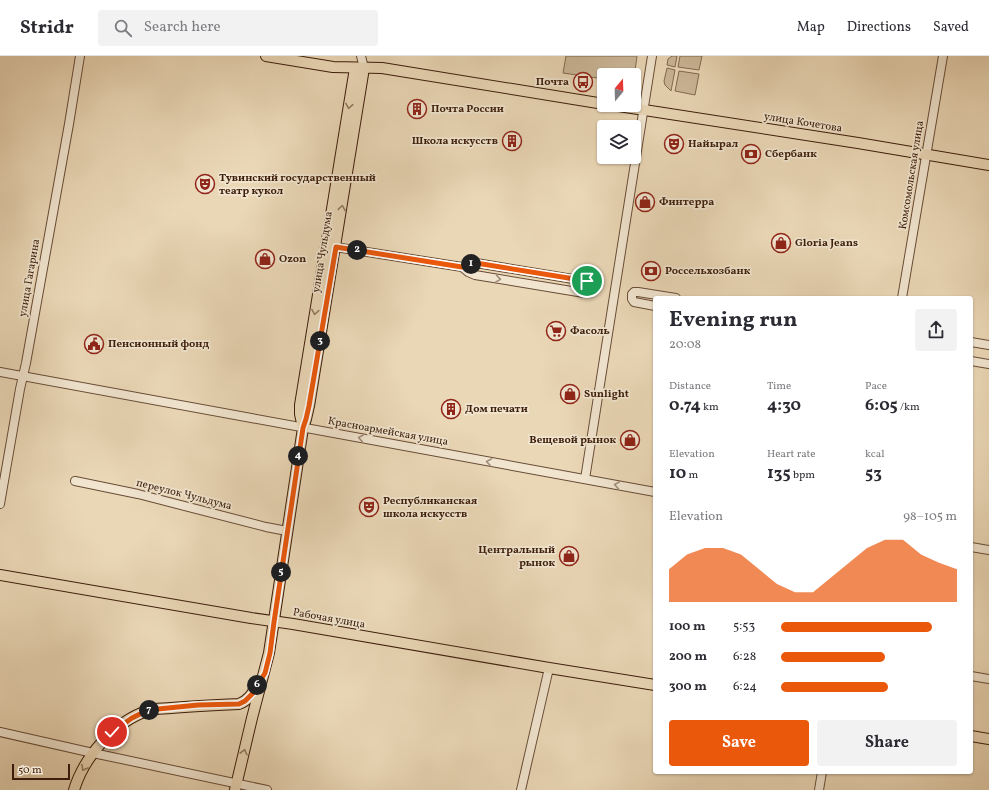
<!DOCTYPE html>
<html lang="en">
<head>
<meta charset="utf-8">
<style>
  :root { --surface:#fff; --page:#f2f2f3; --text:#2b2b33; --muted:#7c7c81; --line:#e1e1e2; --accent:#ea580c }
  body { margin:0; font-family:Vollkorn,serif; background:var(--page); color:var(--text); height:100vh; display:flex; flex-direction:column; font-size:15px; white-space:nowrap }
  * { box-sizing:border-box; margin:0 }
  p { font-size:13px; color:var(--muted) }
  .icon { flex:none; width:22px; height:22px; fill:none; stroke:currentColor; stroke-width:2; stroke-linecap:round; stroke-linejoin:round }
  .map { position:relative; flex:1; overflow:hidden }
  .sheet { position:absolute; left:653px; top:240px; width:320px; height:478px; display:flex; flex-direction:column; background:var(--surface); border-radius:4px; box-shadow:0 1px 3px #0004 }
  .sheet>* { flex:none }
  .needle { width:26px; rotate:19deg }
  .fabs { position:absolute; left:597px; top:12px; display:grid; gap:8px }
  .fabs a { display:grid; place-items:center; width:44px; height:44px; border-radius:4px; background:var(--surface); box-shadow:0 1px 3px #0004; font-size:20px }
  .scale { position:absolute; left:12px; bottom:10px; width:58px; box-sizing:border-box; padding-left:4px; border:2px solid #3c1e0b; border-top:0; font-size:11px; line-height:14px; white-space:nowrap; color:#3c1e0b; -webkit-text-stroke:3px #f1e5d0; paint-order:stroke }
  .pin { position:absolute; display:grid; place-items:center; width:34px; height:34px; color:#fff; margin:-17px; border:2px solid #fff; border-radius:50%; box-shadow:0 1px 4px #0007 }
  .km { position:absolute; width:20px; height:20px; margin:-10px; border-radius:50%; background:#222; color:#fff; font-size:11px; line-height:20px; text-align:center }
  .round { display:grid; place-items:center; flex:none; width:42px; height:42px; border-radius:4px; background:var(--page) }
  .head { display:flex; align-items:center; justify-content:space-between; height:68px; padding:0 16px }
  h1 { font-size:22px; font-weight:700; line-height:30px }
  .metrics { display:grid; grid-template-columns:repeat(3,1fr); gap:6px; height:68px; padding:4px 16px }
  .metrics div { display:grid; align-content:center }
  .metrics b { font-size:17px; font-weight:700 }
  .metrics small { font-size:11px; font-weight:400 }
  .metrics p { font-size:11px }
  .chart { height:112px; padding:8px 16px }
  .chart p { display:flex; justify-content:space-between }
  .chart svg { width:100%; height:72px; margin-top:4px; fill:var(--accent); opacity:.7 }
  .action { display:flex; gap:8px; margin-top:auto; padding:8px 16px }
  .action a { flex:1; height:46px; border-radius:4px; background:var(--accent); color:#fff; font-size:16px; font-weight:700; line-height:46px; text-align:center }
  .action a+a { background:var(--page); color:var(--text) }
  ul { padding:0 16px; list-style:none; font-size:13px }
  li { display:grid; grid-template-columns:64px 48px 1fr; align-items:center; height:30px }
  li i { height:10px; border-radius:5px; background:var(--accent) }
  header { display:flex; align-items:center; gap:24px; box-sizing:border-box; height:56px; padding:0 20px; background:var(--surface); border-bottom:1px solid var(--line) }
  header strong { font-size:19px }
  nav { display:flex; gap:22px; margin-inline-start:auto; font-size:14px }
  .search { width:280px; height:36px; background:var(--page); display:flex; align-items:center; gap:10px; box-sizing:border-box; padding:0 14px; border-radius:4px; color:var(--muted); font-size:15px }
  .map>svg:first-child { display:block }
  .grass { fill:#ccb899; stroke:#846b52 }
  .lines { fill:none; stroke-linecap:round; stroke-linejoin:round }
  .minor-casing { stroke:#684c36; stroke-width:10 }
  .major-casing { stroke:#3c1e0b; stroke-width:12 }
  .minor { stroke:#f1e5d0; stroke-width:8 }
  .major { stroke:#ead7b6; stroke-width:10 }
  .oneway { stroke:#937a60 }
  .oneway2 { stroke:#a08b77 }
  .route-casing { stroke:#fff; stroke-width:8 }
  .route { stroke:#ea580c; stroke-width:5 }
  .labels { text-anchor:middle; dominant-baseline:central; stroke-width:3.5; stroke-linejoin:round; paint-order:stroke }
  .poi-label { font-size:11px; font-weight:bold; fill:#3c1e0b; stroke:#f1e5d0; text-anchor:start }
  .street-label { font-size:11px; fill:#3c1e0b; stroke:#f1e5d0 }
</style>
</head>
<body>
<header>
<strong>Stridr</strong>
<div class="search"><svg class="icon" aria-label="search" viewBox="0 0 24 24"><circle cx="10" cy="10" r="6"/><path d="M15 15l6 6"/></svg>Search here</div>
<nav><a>Map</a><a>Directions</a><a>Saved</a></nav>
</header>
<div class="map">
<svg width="989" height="734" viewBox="0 0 989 734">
  <rect width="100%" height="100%" fill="#ead7b6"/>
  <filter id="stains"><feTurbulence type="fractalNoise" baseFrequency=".005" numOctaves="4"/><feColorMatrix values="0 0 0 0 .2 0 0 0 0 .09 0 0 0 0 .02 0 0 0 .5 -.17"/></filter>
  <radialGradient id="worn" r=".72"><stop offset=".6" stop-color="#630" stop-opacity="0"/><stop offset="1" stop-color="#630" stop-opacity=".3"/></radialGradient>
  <g class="grass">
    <path d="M566,0H637L634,22V19H604V23L563,17Z"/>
    <path d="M672,0H677L675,11L667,9L668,3Z"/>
    <path d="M680,0H702L699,14L678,11Z"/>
    <path d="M667,12L675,14L671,35L665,29L664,25Z"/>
    <path d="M679,15L699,18L695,39L675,35Z"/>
  </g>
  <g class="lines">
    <g class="minor-casing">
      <g id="minor">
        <path d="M361,0L364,12"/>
        <path d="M329,190L462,211L468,208L476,207L585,225L592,228L593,230V234L590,237H584L475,219L468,216L462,211"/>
        <path d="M902,242L943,0"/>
        <path d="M655,250L634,246L632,243V238L634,236H638L676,242"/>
        <path d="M971,286L989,289"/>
        <path d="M971,305L989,308"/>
        <path d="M0,316L655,436"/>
        <path d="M585,423L652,0"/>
        <path d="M75,425L138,438L266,471L287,475"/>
        <path d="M0,448L20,333L26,307L69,68L80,0"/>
        <path d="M971,491L989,494"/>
        <path d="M971,620L989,623"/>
        <path d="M0,676L93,697L267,734"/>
        <path d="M521,734L549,612"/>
        <path d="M819,734L822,716"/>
      </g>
    </g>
    <g class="major-casing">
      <g id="major">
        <path d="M266,0L333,11L382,12L604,48"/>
        <path d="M612,49L858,87L989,109"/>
        <path d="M303,372L300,358V349L355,12"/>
        <path d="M0,519L251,562L293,568L549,612L655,629"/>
        <path d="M971,680L989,683"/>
        <path d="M74,734C84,701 114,666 147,655C154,652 164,653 171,652C194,650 216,649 239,648C249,644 252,638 257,629"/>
        <path d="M235,734L252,662L269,597L303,372L306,363L309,350L364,12"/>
      </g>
    </g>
    <use href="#minor" class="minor"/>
    <use href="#major" class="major"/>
  </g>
  <defs><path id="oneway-chevron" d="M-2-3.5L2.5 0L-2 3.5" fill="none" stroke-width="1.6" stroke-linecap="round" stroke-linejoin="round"/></defs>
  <g class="oneway">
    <use href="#oneway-chevron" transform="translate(349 50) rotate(99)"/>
    <use href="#oneway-chevron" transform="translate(342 152) rotate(-81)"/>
    <use href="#oneway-chevron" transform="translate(315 256) rotate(99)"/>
    <use href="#oneway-chevron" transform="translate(244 696) rotate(-77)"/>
    <use href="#oneway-chevron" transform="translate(84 712) rotate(119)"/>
  </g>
  <g class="oneway2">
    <use href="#oneway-chevron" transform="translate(498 223) rotate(9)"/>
    <use href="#oneway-chevron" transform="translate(361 382) rotate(-170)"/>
    <use href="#oneway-chevron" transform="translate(489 406) rotate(-170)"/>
    <use href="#oneway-chevron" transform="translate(617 429) rotate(-170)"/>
  </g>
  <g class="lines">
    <g class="route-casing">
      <path id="route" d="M112,676L132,662L148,654L198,649L239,648L245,645L253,637L265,617L270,597L274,566L303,372L306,363L309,350L336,191L462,211L468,208L476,207L587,225"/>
    </g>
    <use href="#route" class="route"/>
  </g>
  <defs>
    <g id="bus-ring" transform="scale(1)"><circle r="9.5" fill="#f1e5d0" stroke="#8f2418" stroke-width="1.5"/><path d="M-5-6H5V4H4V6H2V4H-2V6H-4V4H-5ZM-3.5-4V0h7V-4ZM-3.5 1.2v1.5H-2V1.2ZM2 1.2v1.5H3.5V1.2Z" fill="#8f2418"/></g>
    <g id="building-ring" transform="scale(1)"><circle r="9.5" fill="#f1e5d0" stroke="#8f2418" stroke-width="1.5"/><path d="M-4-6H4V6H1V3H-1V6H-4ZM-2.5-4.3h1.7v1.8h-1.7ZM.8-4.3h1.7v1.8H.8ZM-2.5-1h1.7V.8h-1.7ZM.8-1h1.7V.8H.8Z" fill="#8f2418"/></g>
    <g id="theatre-ring" transform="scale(1)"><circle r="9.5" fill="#f1e5d0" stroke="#8f2418" stroke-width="1.5"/><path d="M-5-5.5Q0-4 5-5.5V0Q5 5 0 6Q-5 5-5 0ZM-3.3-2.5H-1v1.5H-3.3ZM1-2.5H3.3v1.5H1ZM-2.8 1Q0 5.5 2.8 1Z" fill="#8f2418"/></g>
    <g id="bank-ring" transform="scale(1)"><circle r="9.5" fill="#f1e5d0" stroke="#8f2418" stroke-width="1.5"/><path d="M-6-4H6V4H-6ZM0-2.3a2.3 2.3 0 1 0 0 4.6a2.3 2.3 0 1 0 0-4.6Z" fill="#8f2418"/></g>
    <g id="shop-ring" transform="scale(1)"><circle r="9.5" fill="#f1e5d0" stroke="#8f2418" stroke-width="1.5"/><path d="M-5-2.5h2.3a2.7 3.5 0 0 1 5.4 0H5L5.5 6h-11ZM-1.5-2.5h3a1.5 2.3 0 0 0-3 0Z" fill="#8f2418"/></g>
    <g id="supermarket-ring" transform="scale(1)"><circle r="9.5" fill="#f1e5d0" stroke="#8f2418" stroke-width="1.5"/><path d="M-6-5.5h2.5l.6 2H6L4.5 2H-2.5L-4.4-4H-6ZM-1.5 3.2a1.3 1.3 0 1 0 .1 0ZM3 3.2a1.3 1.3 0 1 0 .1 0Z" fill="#8f2418"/></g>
    <g id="civic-ring" transform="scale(1)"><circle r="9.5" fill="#f1e5d0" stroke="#8f2418" stroke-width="1.5"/><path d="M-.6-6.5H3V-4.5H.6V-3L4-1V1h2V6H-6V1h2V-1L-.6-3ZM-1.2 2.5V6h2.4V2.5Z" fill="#8f2418"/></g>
  </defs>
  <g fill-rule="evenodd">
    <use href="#bus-ring" x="583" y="26"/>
    <use href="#building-ring" x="417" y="53"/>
    <use href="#building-ring" x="512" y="85"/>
    <use href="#theatre-ring" x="674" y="88"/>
    <use href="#bank-ring" x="751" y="98"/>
    <use href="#theatre-ring" x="205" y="128"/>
    <use href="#shop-ring" x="645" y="146"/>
    <use href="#shop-ring" x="781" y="187"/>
    <use href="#shop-ring" x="265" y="203"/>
    <use href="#bank-ring" x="651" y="215"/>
    <use href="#supermarket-ring" x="556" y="275"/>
    <use href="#civic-ring" x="94" y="288"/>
    <use href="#shop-ring" x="570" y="338"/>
    <use href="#building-ring" x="451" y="353"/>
    <use href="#shop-ring" x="630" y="384"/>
    <use href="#theatre-ring" x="369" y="451"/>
    <use href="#shop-ring" x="569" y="500"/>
  </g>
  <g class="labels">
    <g class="poi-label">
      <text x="569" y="26" text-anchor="end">Почта</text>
      <text x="431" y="53">Почта России</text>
      <text x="498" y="85" text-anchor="end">Школа искусств</text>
      <text x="688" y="88">Найырал</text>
      <text x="765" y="98">Сбербанк</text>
      <text x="219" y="122">Тувинский государственный<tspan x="219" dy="13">театр кукол</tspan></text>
      <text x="659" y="146">Финтерра</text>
      <text x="795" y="187">Gloria Jeans</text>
      <text x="279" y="203">Ozon</text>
      <text x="665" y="215">Россельхозбанк</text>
      <text x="570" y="275">Фасоль</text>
      <text x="108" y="288">Пенсионный фонд</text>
      <text x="584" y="338">Sunlight</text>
      <text x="465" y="353">Дом печати</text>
      <text x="616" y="384" text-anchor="end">Вещевой рынок</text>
      <text x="383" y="445">Республиканская<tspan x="383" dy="13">школа искусств</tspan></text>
      <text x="555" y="494" text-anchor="end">Центральный<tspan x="555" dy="13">рынок</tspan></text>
    </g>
    <g class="street-label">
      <text transform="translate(803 67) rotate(9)">улица Кочетова</text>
      <text transform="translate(912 119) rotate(-81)">Комсомольская улица</text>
      <text transform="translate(323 196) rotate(-81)">улица Чульдума</text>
      <text transform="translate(30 222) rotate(-80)">улица Гагарина</text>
      <text transform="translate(388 376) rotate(10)">Красноармейская улица</text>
      <text transform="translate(184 439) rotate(14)">переулок Чульдума</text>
      <text transform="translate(329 563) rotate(10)">Рабочая улица</text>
    </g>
  </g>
  <rect width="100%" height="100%" filter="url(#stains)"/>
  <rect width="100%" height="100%" fill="url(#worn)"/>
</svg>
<div class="fabs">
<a><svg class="needle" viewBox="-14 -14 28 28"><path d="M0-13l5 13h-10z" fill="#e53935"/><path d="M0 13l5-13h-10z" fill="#7c7c81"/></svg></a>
<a><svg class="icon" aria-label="layers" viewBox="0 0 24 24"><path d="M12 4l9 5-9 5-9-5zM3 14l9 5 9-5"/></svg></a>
</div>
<div class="scale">50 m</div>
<div class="pin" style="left:587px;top:225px;background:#1e9e55"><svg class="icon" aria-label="arrive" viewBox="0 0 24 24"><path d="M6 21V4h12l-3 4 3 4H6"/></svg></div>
<div class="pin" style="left:112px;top:676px;background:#d93025"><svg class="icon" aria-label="check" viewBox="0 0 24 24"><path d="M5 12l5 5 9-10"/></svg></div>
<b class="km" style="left:471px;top:208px">1</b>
<b class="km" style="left:357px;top:194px">2</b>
<b class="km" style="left:320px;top:285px">3</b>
<b class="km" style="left:298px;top:400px">4</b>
<b class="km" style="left:281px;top:516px">5</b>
<b class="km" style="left:257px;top:629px">6</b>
<b class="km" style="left:149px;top:654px">7</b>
<section class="sheet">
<div class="head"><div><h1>Evening run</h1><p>20:08</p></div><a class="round"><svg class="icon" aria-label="share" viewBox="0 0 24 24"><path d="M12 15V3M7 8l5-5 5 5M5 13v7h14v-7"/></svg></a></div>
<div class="metrics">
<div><p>Distance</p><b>0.74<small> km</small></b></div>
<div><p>Time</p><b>4:30</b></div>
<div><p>Pace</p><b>6:05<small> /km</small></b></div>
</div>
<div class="metrics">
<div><p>Elevation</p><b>10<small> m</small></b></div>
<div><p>Heart rate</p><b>135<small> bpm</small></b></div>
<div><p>kcal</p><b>53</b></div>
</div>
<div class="chart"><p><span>Elevation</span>98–105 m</p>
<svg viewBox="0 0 160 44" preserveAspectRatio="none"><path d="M0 44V24L10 15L20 11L30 11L40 15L50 24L60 33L70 38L80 38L90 29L100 20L110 11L120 6L130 6L140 15L150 20L160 24V44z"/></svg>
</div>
<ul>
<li><b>100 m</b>5:53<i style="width:86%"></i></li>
<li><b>200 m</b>6:28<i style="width:59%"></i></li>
<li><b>300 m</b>6:24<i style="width:61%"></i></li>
</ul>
<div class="action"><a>Save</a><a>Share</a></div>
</section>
</div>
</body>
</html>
